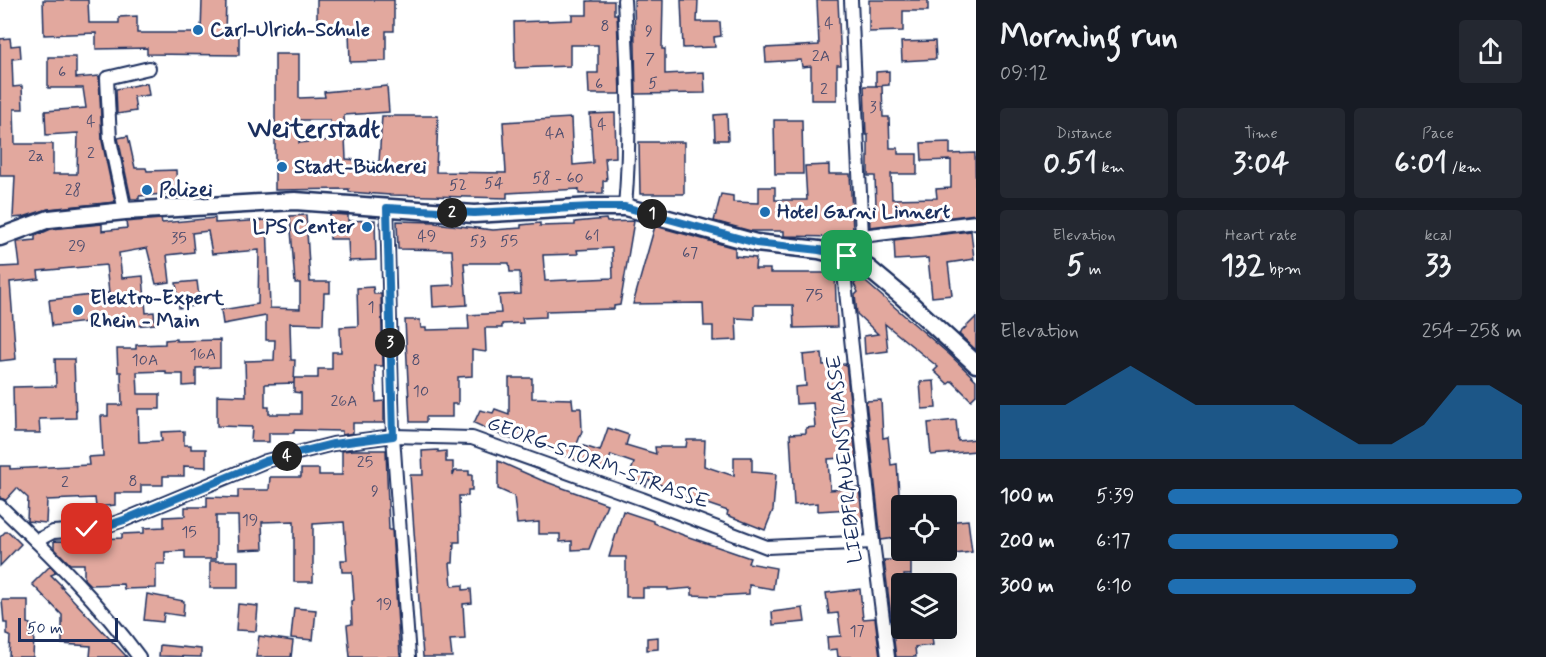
<!DOCTYPE html>
<html lang="en">
<head>
<meta charset="utf-8">
<style>
  :root { --surface:#171b24; --page:#242831; --text:#f1f3f6; --muted:#9ea1a6; --accent:#1f6fb2 }
  body { margin:0; font-family:Mynerve,sans-serif; background:var(--page); color:var(--text); height:100vh; display:flex; flex-direction:column; font-size:22px; white-space:nowrap }
  * { box-sizing:border-box; margin:0 }
  p { font-size:20px; color:var(--muted) }
  .icon { flex:none; width:33px; height:33px; fill:none; stroke:currentColor; stroke-width:2; stroke-linecap:round; stroke-linejoin:round }
  .map { position:relative; flex:1; overflow:hidden }
  .drawer { display:flex; flex-direction:column; background:var(--surface); width:570px }
  .drawer>* { flex:none }
  .buttons { position:absolute; left:891px; top:495px; display:grid; gap:12px }
  .buttons a { display:grid; place-items:center; width:66px; height:66px; border-radius:6px; background:var(--surface); box-shadow:0 6px 24px #0002; font-size:30px }
  .scale { position:absolute; left:18px; bottom:15px; width:100px; box-sizing:border-box; padding-left:6px; border:3px solid #1b2f5e; border-top:0; font-size:16px; line-height:21px; white-space:nowrap; color:#1b2f5e; -webkit-text-stroke:4px #fff; paint-order:stroke }
  .pin { position:absolute; display:grid; place-items:center; width:51px; height:51px; color:#fff; margin:-26px; border-radius:12px; box-shadow:0 3px 9px #0006 }
  .km { position:absolute; width:30px; height:30px; margin:-15px; border-radius:50%; background:#222; color:#fff; font-size:16px; line-height:30px; text-align:center }
  .round { display:grid; place-items:center; flex:none; width:63px; height:63px; border-radius:6px; background:var(--page) }
  .summary { display:flex; align-items:center; justify-content:space-between; height:102px; padding:0 24px }
  h1 { font-size:33px; font-weight:700; line-height:45px }
  .figures { display:grid; grid-template-columns:repeat(3,1fr); gap:9px; height:102px; padding:6px 24px }
  .figures div { display:grid; align-content:center; border-radius:6px; background:var(--page); text-align:center }
  .figures b { font-size:30px; font-weight:700 }
  .figures small { font-size:16px; font-weight:400 }
  .figures p { font-size:16px }
  .chart { height:168px; padding:12px 24px }
  .chart p { display:flex; justify-content:space-between }
  .chart svg { width:100%; height:108px; margin-top:6px; fill:var(--accent); opacity:.7 }
  ul { padding:0 24px; list-style:none; font-size:20px }
  li { display:grid; grid-template-columns:96px 72px 1fr; align-items:center; height:45px }
  li i { height:15px; border-radius:8px; background:var(--accent) }
  main { display:flex; flex:1; min-height:0 }
  .map>svg:first-child { display:block }
  .building { fill:#e2a89e; stroke:#1b2f5e; stroke-width:1.5; fill-rule:evenodd }
  .lines { fill:none; stroke-linecap:round; stroke-linejoin:round }
  .street-casing { stroke:#1b2f5e; stroke-width:16 }
  .secondary-casing { stroke:#1b2f5e; stroke-width:21 }
  .street { stroke:#fff; stroke-width:12 }
  .secondary { stroke:#fff; stroke-width:16 }
  .route-casing { stroke:#fff; stroke-width:12 }
  .route { stroke:#1f6fb2; stroke-width:8 }
  .poi-dot { fill:#1f6fb2; stroke:#fff; stroke-width:2 }
  .labels { text-anchor:middle; dominant-baseline:central; stroke-width:6; stroke-linejoin:round; paint-order:stroke }
  .number-label { font-size:16px; fill:#4d4d6e }
  .poi-label { font-size:20px; font-weight:bold; fill:#1b2f5e; stroke:#fff; text-anchor:start }
  .street-label { font-size:20px; fill:#1b2f5e; stroke:#fff }
  .district-label { font-size:26px; font-weight:bold; fill:#1b2f5e; stroke:#fff }
</style>
</head>
<body>
<main>
<div class="map">
<svg width="976" height="657" viewBox="0 0 976 657">
  <rect width="100%" height="100%" fill="#fff"/>
  <filter id="ink" filterUnits="userSpaceOnUse"><feTurbulence type="fractalNoise" baseFrequency=".0167" numOctaves="2"/><feDisplacementMap in="SourceGraphic" scale="12" xChannelSelector="R" yChannelSelector="G"/><feConvolveMatrix kernelMatrix="1 2 1 2 8 2 1 2 1" color-interpolation-filters="sRGB"/></filter>
  <g filter="url(#ink)">
    <g class="building">
      <path d="M43,0H88L89,23H119V17L137,16V33H201L202,0H226L225,33H239V55L147,54V48L96,49V33L44,35Z"/>
      <path d="M317,0H394V31H386V61L350,62L349,31H317Z"/>
      <path d="M634,0H663L662,49H665V74L704,72L705,93L636,94Z"/>
      <path d="M681,0H698L697,22H720L721,36L714,37L715,47L683,48Z"/>
      <path d="M817,0H838L841,65H837V100H811V66L802,67L801,60L766,62L765,48L819,45Z"/>
      <path d="M869,0H928V11H903V31L869,32Z"/>
      <path d="M587,1H614V14H617L620,94H589L588,73H598V45H570V66L515,68L514,22L572,20V15H587Z"/>
      <path d="M10,38L11,46L20,45L21,58L12,59L13,87L22,86L23,109H14L15,144H53V174H77L78,133L46,135L45,111L86,108L83,88H48V57H76V78L99,76L102,141L115,202L48,209L23,217L13,218L15,176H0V39Z"/>
      <path d="M935,41L936,59L902,61L901,42Z"/>
      <path d="M275,54H299V98L325,97L324,92L387,86L389,112L344,115L346,159L379,162L382,116H438L436,172L506,173L503,122L571,118L573,165L593,163L590,114L615,113L616,157L605,158L607,180L603,181V193L579,194V189L507,193V198L390,195L349,192V189L275,190ZM299,120H330L331,140L299,143Z"/>
      <path d="M889,71V85L876,86V72Z"/>
      <path d="M147,83L149,95L134,97L136,111L117,114L116,89Z"/>
      <path d="M864,86H882L883,117H889L890,148H898V154H917V174H891L892,199L937,198L936,189L951,188V160L922,161L921,143L950,142V154L975,153L976,214L870,227L869,207L876,206L875,176H868V135H866Z"/>
      <path d="M727,114L728,140H715L714,115Z"/>
      <path d="M774,120H802L803,174H775Z"/>
      <path d="M128,136L135,168H146L147,171L176,170L177,193L139,196V199H131L118,138Z"/>
      <path d="M639,142H684V194H640Z"/>
      <path d="M829,165V174H850L853,230H851L852,236L835,237L833,233V237L784,236V231H751L714,221L721,194L733,196V202L759,203V187H775V200H807L805,166Z"/>
      <path d="M330,214L348,215V221L375,220L376,260L349,261L348,239H330Z"/>
      <path d="M306,215L310,282H330V293H324L323,324L290,323L291,360H295L294,383L265,384V407H269V414H301V393L294,392V378H318V369H332V352H341L340,327L358,326L357,288L373,287L374,294H381L383,366H375L376,402L384,401V423H353V433L342,435V431L294,430V433H269V442H251L252,427L217,426V395L246,396L245,361L274,360L275,340H266V316L223,324L221,310L258,304L259,250L212,254L208,231L192,233L194,252L167,255L170,282L156,284L147,248L119,253L122,278L143,276L146,313L154,312L155,324L122,327L121,318L52,326L49,300L109,293L106,265L38,271L39,279L10,282L16,359L0,361V267L20,266L17,242L35,240V236L51,229L102,224V231L127,228L126,222L136,221L161,219L162,223L215,218V223L267,220L270,308L300,309V283H295L290,216Z"/>
      <path d="M606,219L607,222L634,221L620,305L614,306V309L546,311V317L522,318L523,323L502,324V328H485L486,352L472,350V376L458,377V404H452V417H426V422H410L405,320H420L421,328H426V330L469,329L468,315L501,313L499,295L521,294L520,272H510L509,263H464L467,305L433,307L432,286L454,285L452,250L398,249L397,221L435,222V223L493,230L521,228V225L540,223V226L575,225V222ZM612,248L613,278L545,281L543,255L578,254L577,250Z"/>
      <path d="M655,226L735,248V256L756,258L755,269H770V273H835L837,327L794,328L793,305H754V319L736,318L737,340L713,341V326H704L703,303L633,304Z"/>
      <path d="M971,231L974,259L948,263L952,295L932,297L928,258L895,260L894,240Z"/>
      <path d="M861,278L950,355L976,380V395L971,400L952,381L948,384L934,371L938,367L885,324L888,351L865,354L864,336L878,334L857,314L855,295L858,292L854,284Z"/>
      <path d="M197,281L200,305L179,308L176,283Z"/>
      <path d="M976,317V350L959,334Z"/>
      <path d="M176,339V341L220,340V367L196,368V385L183,386V374H166V371L137,372L138,394H160V409H138L139,442L162,441L161,432L184,431V445H191V449H206V467L184,466V476H163V485H141V493H115V505L96,507L95,498L47,500L46,523L27,521L28,498L17,488L6,500L0,498V466H10V469L89,465L88,457L103,456L101,416H108V405H122L121,372H118L117,349H136V345L165,344V340Z"/>
      <path d="M822,353L823,365L846,364L856,457L828,459L830,490L859,488L863,522L852,523L851,509L818,511V503L794,505L790,434L806,433V428L815,427L813,403L796,404L795,387L806,386L803,355Z"/>
      <path d="M55,359H74L76,418L39,419L40,433H14L13,387L56,386Z"/>
      <path d="M509,378H532V398L572,399L573,408H581L582,431L577,444L600,451L608,428L629,435L626,445L656,454L655,447H686L687,440H705L704,466L734,476V457H752V472L776,474L773,510L765,530L727,515L728,511L675,493L676,491L648,480L646,486L632,481L635,472L631,471L634,463L611,455L605,472L522,439L521,442L505,437L474,423L480,410L493,413L495,409L509,414Z"/>
      <path d="M934,381L936,408L922,409L920,382Z"/>
      <path d="M881,400L883,438L888,437L891,465L897,464L902,537L881,540L866,401Z"/>
      <path d="M956,420L958,441L976,439V451L931,455L928,423Z"/>
      <path d="M353,450H386L389,530H392L400,657H350L347,625L352,624L351,601L354,600L352,572H342L341,560H347L344,522L313,524V582H294V521L262,522L263,549L239,550L238,516H216V559H185V551L165,552V564H156V588L124,589L123,584L90,585L84,579V564H70L54,548V541L97,542V539L122,538V534L144,533V528L164,527V517L185,516V507H207V497L238,498V490H269L270,477H301V469H319V475H342V451Z"/>
      <path d="M438,450V452L446,451V462H453V476L455,471H469V475H472V490H468V496H459L460,542H454L453,563H450L452,586L463,585V590L471,589L472,603L463,604L465,639L450,640L452,657H423L410,475H423L422,451Z"/>
      <path d="M498,461L541,480L607,504L589,549L572,550V541L560,542V534H539V522L517,524L514,496L498,489Z"/>
      <path d="M623,511L653,521V523L683,535L750,558L748,563L776,568L773,589L749,585V594L716,596L692,595V588L668,590V588H643V597H626V557H609Z"/>
      <path d="M968,520L972,552L946,555V522Z"/>
      <path d="M5,532H9L21,544L0,566V537Z"/>
      <path d="M884,560H911V575H904L905,584H902V628H931L933,645L915,647L916,657H896Z"/>
      <rect x="210" y="561" width="28" height="27"/>
      <path d="M50,566L56,573L51,575L63,587H61L127,657H90L91,646L62,644V615L32,584Z"/>
      <path d="M860,589L863,619L875,618L880,657H838L837,649L828,650L827,637L841,636L838,613L829,614L826,593Z"/>
      <path d="M147,594L184,601L183,616L164,613L163,622L144,620Z"/>
      <path d="M2,600H28V623L30,624V636H34L33,657H9L10,636L7,635V623H4Z"/>
      <path d="M238,604L258,606L256,631L236,630Z"/>
      <path d="M294,608L316,610L313,640L291,638Z"/>
      <path d="M803,608L805,622L773,625L772,612Z"/>
      <path d="M259,636L293,641L291,657H256Z"/>
      <path d="M658,637V649L647,650V638Z"/>
      <path d="M160,645L201,649V657L159,656Z"/>
    </g>
    <g class="lines">
      <g class="street-casing">
        <g id="street">
          <path d="M624,0C628,69 631,138 625,207"/>
          <path d="M851,0L862,236L854,259"/>
          <path d="M387,208L393,436L409,657"/>
          <path d="M125,211L110,140L107,78L149,68"/>
          <path d="M862,236L976,222"/>
          <path d="M847,257L844,273L873,542L888,657"/>
          <path d="M0,506C49,553 99,602 139,657"/>
          <path d="M36,541L53,532L97,529L124,520L266,461L333,444L393,436L472,438L642,499L767,547L873,542"/>
        </g>
      </g>
      <g class="secondary-casing">
        <path id="secondary" d="M0,237L49,219L125,211L295,201L474,214L592,207H625L756,243L819,250L847,257L868,268L904,298L976,364"/>
      </g>
      <use href="#street" class="street"/>
      <use href="#secondary" class="secondary"/>
    </g>
  </g>
  <g class="lines" filter="url(#ink)">
    <g class="route-casing">
      <path id="route" d="M87,529H97L124,520L266,461L333,444L393,436L387,208L474,213L592,207H625L756,243L819,250L847,256"/>
    </g>
    <use href="#route" class="route"/>
  </g>
  <g class="poi-dot">
    <circle cx="198" cy="30" r="6"/>
    <circle cx="282" cy="167" r="6"/>
    <circle cx="147" cy="190" r="6"/>
    <circle cx="765" cy="212" r="6"/>
    <circle cx="367" cy="227" r="6"/>
    <circle cx="78" cy="310" r="6"/>
  </g>
  <g class="labels">
    <g class="number-label">
      <text x="829" y="23">4</text>
      <text x="605" y="26">8</text>
      <text x="649" y="31">9</text>
      <text x="821" y="56">2A</text>
      <text x="650" y="59">7</text>
      <text x="62" y="72">6</text>
      <text x="653" y="83">5</text>
      <text x="599" y="84">6</text>
      <text x="824" y="89">2</text>
      <text x="873" y="107">3</text>
      <text x="91" y="121">4</text>
      <text x="602" y="124">4</text>
      <text x="555" y="133">4A</text>
      <text x="91" y="153">2</text>
      <text x="36" y="156">2a</text>
      <text x="558" y="178">58 - 60</text>
      <text x="494" y="183">54</text>
      <text x="458" y="185">52</text>
      <text x="73" y="190">28</text>
      <text x="427" y="236">49</text>
      <text x="592" y="236">61</text>
      <text x="179" y="238">35</text>
      <text x="478" y="241">53</text>
      <text x="509" y="241">55</text>
      <text x="77" y="246">29</text>
      <text x="690" y="253">67</text>
      <text x="814" y="295">75</text>
      <text x="371" y="307">1</text>
      <text x="203" y="354">16A</text>
      <text x="145" y="360">10A</text>
      <text x="416" y="360">8</text>
      <text x="421" y="391">10</text>
      <text x="344" y="401">26A</text>
      <text x="365" y="462">25</text>
      <text x="133" y="481">8</text>
      <text x="65" y="482">2</text>
      <text x="375" y="491">9</text>
      <text x="250" y="520">19</text>
      <text x="189" y="532">15</text>
      <text x="384" y="604">19</text>
      <text x="857" y="631">17</text>
    </g>
    <g class="poi-label">
      <text x="210" y="30">Carl-Ulrich-Schule</text>
      <text x="294" y="167">Stadt-Bücherei</text>
      <text x="159" y="190">Polizei</text>
      <text x="777" y="212">Hotel Garni Linnert</text>
      <text x="355" y="227" text-anchor="end">LPS Center</text>
      <text x="90" y="298">Elektro-Expert<tspan x="90" dy="23">Rhein - Main</tspan></text>
    </g>
    <g class="street-label">
      <text transform="translate(845 459) rotate(-96)">LIEBFRAUENSTRASSE</text>
      <text transform="translate(598 463) rotate(20)">GEORG-STORM-STRASSE</text>
    </g>
    <g class="district-label">
      <text x="314" y="130">Weiterstadt</text>
    </g>
  </g>
</svg>
<div class="buttons">
<a><svg class="icon" aria-label="locate" viewBox="0 0 24 24"><circle cx="12" cy="12" r="6"/><path d="M12 2v4M12 18v4M2 12h4M18 12h4"/></svg></a>
<a><svg class="icon" aria-label="layers" viewBox="0 0 24 24"><path d="M12 4l9 5-9 5-9-5zM3 14l9 5 9-5"/></svg></a>
</div>
<div class="scale">50 m</div>
<div class="pin" style="left:847px;top:256px;background:#1e9e55"><svg class="icon" aria-label="arrive" viewBox="0 0 24 24"><path d="M6 21V4h12l-3 4 3 4H6"/></svg></div>
<div class="pin" style="left:87px;top:529px;background:#d93025"><svg class="icon" aria-label="check" viewBox="0 0 24 24"><path d="M5 12l5 5 9-10"/></svg></div>
<b class="km" style="left:652px;top:214px">1</b>
<b class="km" style="left:452px;top:213px">2</b>
<b class="km" style="left:390px;top:343px">3</b>
<b class="km" style="left:287px;top:456px">4</b>
</div>
<section class="drawer">
<div class="summary"><div><h1>Morning run</h1><p>09:12</p></div><a class="round"><svg class="icon" aria-label="share" viewBox="0 0 24 24"><path d="M12 15V3M7 8l5-5 5 5M5 13v7h14v-7"/></svg></a></div>
<div class="figures">
<div><p>Distance</p><b>0.51<small> km</small></b></div>
<div><p>Time</p><b>3:04</b></div>
<div><p>Pace</p><b>6:01<small> /km</small></b></div>
</div>
<div class="figures">
<div><p>Elevation</p><b>5<small> m</small></b></div>
<div><p>Heart rate</p><b>132<small> bpm</small></b></div>
<div><p>kcal</p><b>33</b></div>
</div>
<div class="chart"><p><span>Elevation</span>254–258 m</p>
<svg viewBox="0 0 160 44" preserveAspectRatio="none"><path d="M0 44V22L10 22L20 22L30 14L40 6L50 14L60 22L70 22L80 22L90 22L100 30L110 38L120 38L130 30L140 14L150 14L160 22V44z"/></svg>
</div>
<ul>
<li><b>100 m</b>5:39<i style="width:100%"></i></li>
<li><b>200 m</b>6:17<i style="width:65%"></i></li>
<li><b>300 m</b>6:10<i style="width:70%"></i></li>
</ul>
</section>
</main>
</body>
</html>
